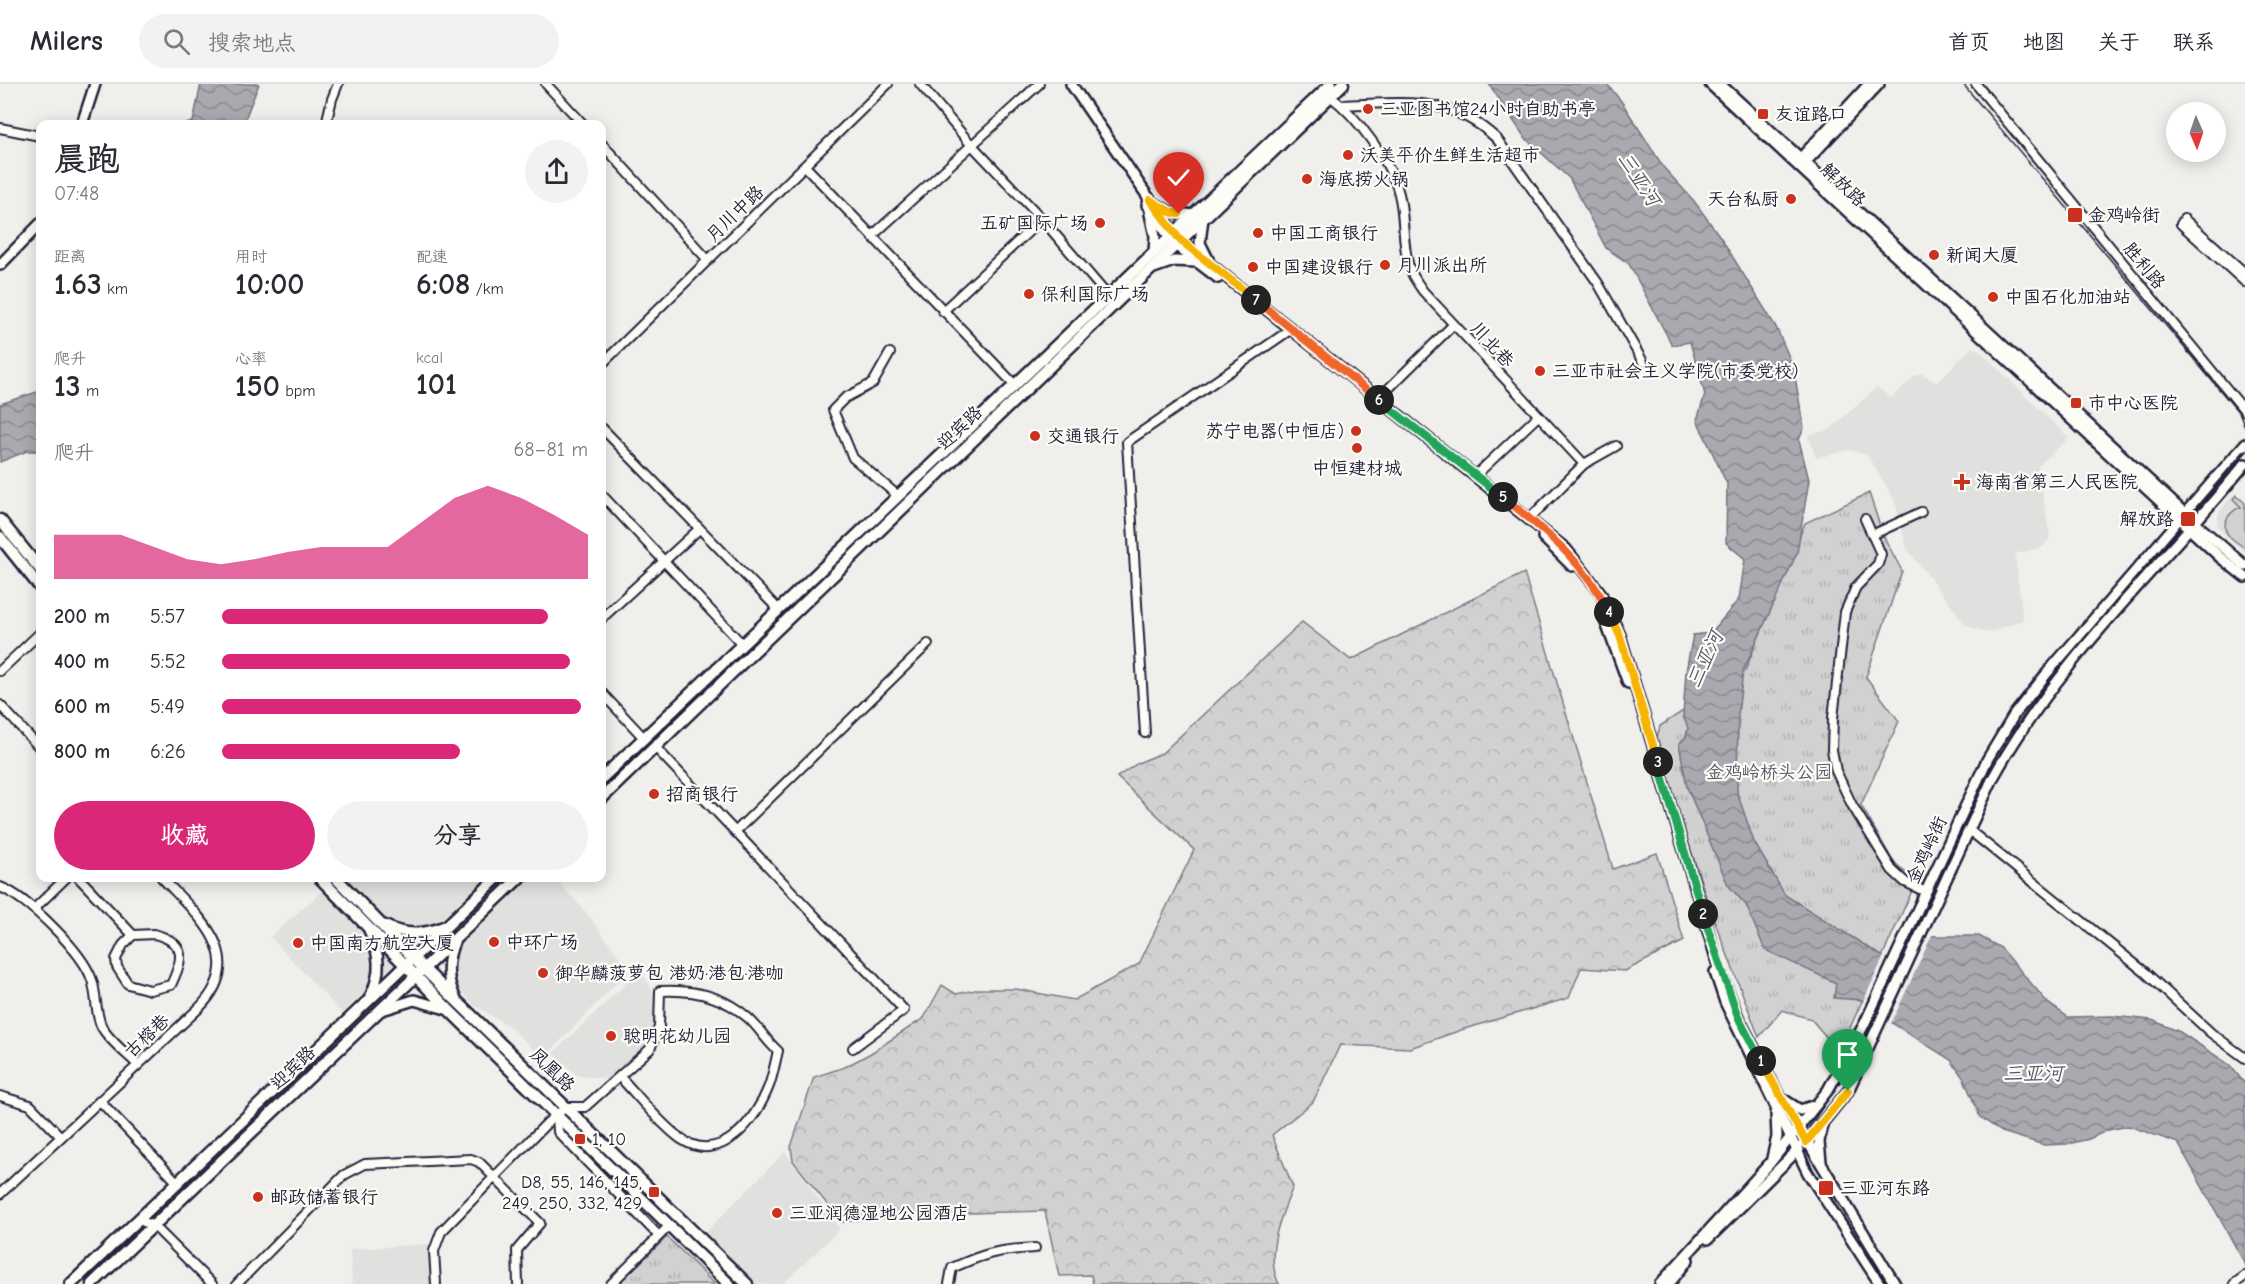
<!DOCTYPE html>
<html lang="zh">
<head>
<meta charset="utf-8">
<style>
  :root { --surface:#fff; --page:#f2f2f3; --text:#2b2b33; --muted:#7c7c81; --line:#e1e1e2; --accent:#db2777 }
  body { margin:0; font-family:"Comic Neue","LXGW WenKai TC",sans-serif; background:var(--page); color:var(--text); height:100vh; display:flex; flex-direction:column; font-size:22px; white-space:nowrap }
  * { box-sizing:border-box; margin:0 }
  p { font-size:20px; color:var(--muted) }
  .icon { flex:none; width:33px; height:33px; fill:none; stroke:currentColor; stroke-width:2; stroke-linecap:round; stroke-linejoin:round }
  .map { position:relative; flex:1; overflow:hidden }
  .details { position:absolute; left:36px; top:36px; width:570px; height:762px; display:flex; flex-direction:column; background:var(--surface); border-radius:12px; box-shadow:0 3px 15px #0003 }
  .details>* { flex:none }
  .needle { width:39px; rotate:178deg }
  .controls { position:absolute; left:2166px; top:18px; display:grid; gap:12px }
  .controls a { display:grid; place-items:center; width:60px; height:60px; border-radius:50%; background:var(--surface); box-shadow:0 3px 15px #0003; font-size:30px }
  .pin { position:absolute; display:grid; place-items:center; width:51px; height:51px; color:#fff; margin:-62px -26px; border-radius:50% 50% 50% 0; rotate:-45deg; box-shadow:0 0 6px #0007 }
  .pin .icon { rotate:45deg }
  .km { position:absolute; width:30px; height:30px; margin:-15px; border-radius:50%; background:#222; color:#fff; font-size:16px; line-height:30px; text-align:center }
  .round { display:grid; place-items:center; flex:none; width:63px; height:63px; border-radius:32px; background:var(--page) }
  .summary { display:flex; align-items:center; justify-content:space-between; height:102px; padding:0 18px }
  h1 { font-size:33px; font-weight:800; line-height:45px }
  .stats { display:grid; grid-template-columns:repeat(3,1fr); gap:9px; height:102px; padding:6px 18px }
  .stats div { display:grid; align-content:center }
  .stats b { font-size:30px; font-weight:800 }
  .stats small { font-size:16px; font-weight:400 }
  .stats p { font-size:16px }
  .chart { height:168px; padding:12px 18px }
  .chart p { display:flex; justify-content:space-between }
  .chart svg { width:100%; height:108px; margin-top:6px; fill:var(--accent); opacity:.7 }
  .button { display:flex; gap:12px; margin-top:auto; padding:12px 18px }
  .button a { flex:1; height:69px; border-radius:36px; background:var(--accent); color:#fff; font-size:24px; font-weight:800; line-height:69px; text-align:center }
  .button a+a { background:var(--page); color:var(--text) }
  ul { padding:0 18px; list-style:none; font-size:20px }
  li { display:grid; grid-template-columns:96px 72px 1fr; align-items:center; height:45px }
  li i { height:15px; border-radius:8px; background:var(--accent) }
  header { display:flex; align-items:center; gap:36px; box-sizing:border-box; height:84px; padding:0 30px; background:var(--surface); border-bottom:2px solid var(--line) }
  header strong { font-size:28px }
  nav { display:flex; gap:33px; margin-inline-start:auto; font-size:21px }
  .search { width:420px; height:54px; background:var(--page); display:flex; align-items:center; gap:15px; box-sizing:border-box; padding:0 21px; border-radius:33px; color:var(--muted); font-size:22px }
  .map>svg:first-child { display:block }
  .built { fill:#e0e0df }
  .grass { fill:url(#grass-tufts); stroke:#7a7a86; stroke-width:1.5 }
  .forest { fill:url(#forest-crowns); stroke:#7a7a86; stroke-width:1.5 }
  .pitch { fill:#d2d1d1; stroke:#7a7a86; stroke-width:1.5 }
  .water { fill:url(#water-waves); stroke:#737381; stroke-width:1.5 }
  .pier { fill:#f0efec }
  .lines { fill:none; stroke-linecap:round; stroke-linejoin:round }
  .minor-casing { stroke:#22223b; stroke-width:12 }
  .major-casing { stroke:#22223b; stroke-width:14 }
  .highway-casing { stroke:#22223b; stroke-width:15 }
  .minor { stroke:#fdfcf7; stroke-width:8 }
  .major { stroke:#fdfcf7; stroke-width:9 }
  .highway { stroke:#fdfcf7; stroke-width:10 }
  .tram { stroke:#22223b; stroke-width:1.5 }
  .split-1-casing { stroke:#fff; stroke-width:12 }
  .split-2-casing { stroke:#fff; stroke-width:12 }
  .split-3-casing { stroke:#fff; stroke-width:12 }
  .split-4-casing { stroke:#fff; stroke-width:12 }
  .split-5-casing { stroke:#fff; stroke-width:12 }
  .split-6-casing { stroke:#fff; stroke-width:12 }
  .split-7-casing { stroke:#fff; stroke-width:12 }
  .split-8-casing { stroke:#fff; stroke-width:12 }
  .split-1 { stroke:#f5b400; stroke-width:8 }
  .split-2 { stroke:#22a559; stroke-width:8 }
  .split-3 { stroke:#22a559; stroke-width:8 }
  .split-4 { stroke:#f5b400; stroke-width:8 }
  .split-5 { stroke:#f0652b; stroke-width:8 }
  .split-6 { stroke:#22a559; stroke-width:8 }
  .split-7 { stroke:#f0652b; stroke-width:8 }
  .split-8 { stroke:#f5b400; stroke-width:8 }
  .poi-dot { fill:#c8321e; stroke:#fdfcf7; stroke-width:2 }
  .labels { text-anchor:middle; dominant-baseline:central; stroke-width:4.5; stroke-linejoin:round; paint-order:stroke }
  .poi-label { font-size:18px; fill:#22223b; stroke:#fdfcf7; text-anchor:start }
  .street-label { font-size:18px; fill:#22223b; stroke:#fdfcf7 }
  .park-label { font-size:18px; fill:#575768; stroke:#fdfcf7 }
  .water-label { font-size:20px; font-style:italic; fill:#58586a; stroke:#fdfcf7 }
</style>
</head>
<body>
<header>
<strong>Milers</strong>
<div class="search"><svg class="icon" aria-label="search" viewBox="0 0 24 24"><circle cx="10" cy="10" r="6"/><path d="M15 15l6 6"/></svg>搜索地点</div>
<nav><a>首页</a><a>地图</a><a>关于</a><a>联系</a></nav>
</header>
<div class="map">
<svg width="2245" height="1200" viewBox="0 0 2245 1200">
  <defs>
    <pattern id="grass-tufts" width="24" height="20" patternUnits="userSpaceOnUse" patternTransform="scale(1.5)"><rect width="24" height="20" fill="#d2d1d1"/><path d="M3 7l-1-3M5 7V3M7 7l1-3M15 17l-1-3M17 17v-4M19 17l1-3" fill="none" stroke="#b4b3b4"/></pattern>
    <pattern id="forest-crowns" width="20" height="18" patternUnits="userSpaceOnUse" patternTransform="scale(1.5)"><rect width="20" height="18" fill="#d2d1d1"/><path d="M2 6a3 3 0 1 1 6 0M12 15a3 3 0 1 1 6 0" fill="none" stroke="#b4b3b4"/></pattern>
    <pattern id="water-waves" width="16" height="10" patternUnits="userSpaceOnUse" patternTransform="scale(1.5)"><rect width="16" height="10" fill="#a9a9b0"/><path d="M0 5q4-4 8 0t8 0" fill="none" stroke="#898990"/></pattern>
  </defs>
  <rect width="100%" height="100%" fill="#f0efec"/>
  <filter id="ink" filterUnits="userSpaceOnUse"><feTurbulence type="fractalNoise" baseFrequency=".0167" numOctaves="2"/><feDisplacementMap in="SourceGraphic" scale="12" xChannelSelector="R" yChannelSelector="G"/><feConvolveMatrix kernelMatrix="1 2 1 2 8 2 1 2 1" color-interpolation-filters="sRGB"/></filter>
  <g filter="url(#ink)">
    <g class="built">
      <path d="M1972,263L1980,267L2069,354L2038,382L2050,454L2043,463L2015,470L2023,536L1988,549L1966,541L1907,464L1894,415L1867,371L1849,366L1816,374L1808,351L1829,346L1877,303L1891,314L1916,291L1923,290L1936,299Z"/>
      <path d="M2234,410L2245,418V468L2226,453L2217,441L2219,428Z"/>
      <path d="M337,794H554L585,827L629,886L543,975L510,943L474,921L440,884L415,862L342,929L270,853Z"/>
      <path d="M640,886L653,907L656,920L655,941L649,964L613,996L577,991L553,969Z"/>
      <path d="M785,1068L840,1145L783,1200H756L705,1149Z"/>
      <path d="M430,1160L432,1200H352L350,1165Z"/>
    </g>
    <g class="grass">
      <path d="M1869,409L1883,451L1902,487L1866,593L1899,637L1861,721L1893,777L1916,798L1839,968L1811,935L1782,926L1759,953L1710,825L1656,657L1660,642L1745,587L1805,439Z"/>
      <path d="M667,1153L715,1200H622V1196Z"/>
    </g>
    <path class="forest" d="M1524,489L1613,785L1657,769L1684,857L1625,887L1581,884L1569,914L1464,945L1410,964L1340,961L1313,1018L1272,1051L1293,1103C1281,1132 1264,1170 1279,1200H1093L1091,1191L1059,1192L1045,1127L930,1130L841,1138L793,1077L791,1063L814,993L845,983L871,969L924,934L942,901L956,910L980,905H1016L1074,916L1139,880L1194,766L1117,693L1138,679L1162,669L1302,538L1351,576Z"/>
    <path class="pitch" d="M2236,411L2245,419V464C2240,460 2230,455 2227,449C2220,438 2232,426 2241,423L2233,415Z"/>
    <g class="water">
      <path d="M201,0H259L243,40H186L193,38Z"/>
      <path d="M1489,0H1607L1621,17L1664,84L1694,117L1721,154L1776,243L1793,282L1804,344L1799,356L1809,396L1797,469L1743,587L1738,631L1737,708L1754,758L1785,811L1885,874L1913,852H1979L2001,864L2048,919L2068,933L2112,932L2152,936L2180,948L2230,981L2245,1000V1180L2178,1059L2129,1042L2108,1046L2089,1055L2068,1060L2044,1061L2002,1048L1980,1033L1964,995L1951,976L1865,922L1862,916L1834,914L1836,899L1765,866L1746,821L1728,801L1687,703L1679,660L1686,653L1688,644L1683,632L1686,587L1693,551L1711,549L1739,515L1745,475L1726,459L1727,400L1697,336L1705,311L1690,258L1672,261L1629,180L1606,164L1569,94L1525,54Z"/>
      <path d="M40,307V367H27L0,378V320Z"/>
    </g>
    <path class="pier" d="M1912,849H1933L1890,942L1861,922L1885,870Z"/>
    <g class="lines">
      <g class="minor-casing">
        <g id="minor">
          <path d="M546,0L583,40"/>
          <path d="M920,0L968,57L1042,135"/>
          <path d="M1976,0L2245,327"/>
          <path d="M1330,12C1356,31 1391,78 1399,110C1405,133 1402,160 1409,183C1412,191 1418,200 1423,207L1584,380"/>
          <path d="M1342,21C1404,19 1449,10 1497,55L1598,199L1643,278"/>
          <path d="M326,40L332,15L338,0"/>
          <path d="M0,44L40,52"/>
          <path d="M602,60L708,176"/>
          <path d="M805,82L1014,300"/>
          <path d="M872,152L1039,0"/>
          <path d="M2245,189L2184,135L2181,140L2245,198"/>
          <path d="M943,227L1042,135L1107,211"/>
          <path d="M890,269L873,299L845,314L833,326L853,374L897,411"/>
          <path d="M602,280L888,0"/>
          <path d="M1378,315L1453,241"/>
          <path d="M602,344L778,525"/>
          <path d="M1476,391L1538,332"/>
          <path d="M602,411L742,560"/>
          <path d="M1529,435L1584,380L1616,362"/>
          <path d="M1865,435L1881,470L1878,480L1856,503L1845,528L1833,634L1832,666L1836,687L1852,721L1892,786L1905,798L1926,808"/>
          <path d="M1872,451L1921,428"/>
          <path d="M602,534L698,446"/>
          <path d="M0,587L40,549"/>
          <path d="M602,609L644,654"/>
          <path d="M0,621L40,664"/>
          <path d="M1145,649L1127,358L1287,248"/>
          <path d="M655,663L904,926L853,964"/>
          <path d="M1969,746L2146,889L2211,949L2245,974"/>
          <path d="M736,747L928,560"/>
          <path d="M79,794L133,851"/>
          <path d="M0,803C27,813 83,868 92,896C97,911 95,932 103,945C111,958 127,970 138,981"/>
          <path d="M34,825L66,794"/>
          <path d="M154,850C188,859 183,875 171,901L150,906L128,900L117,883L116,875L123,861L133,851Z"/>
          <path d="M0,1012L30,1021L61,1053"/>
          <path d="M100,1017L178,1099"/>
          <path d="M557,1032L558,1048L659,1152"/>
          <path d="M0,1110L198,925C251,873 198,832 162,794"/>
          <path d="M139,1136L154,1142L212,1200"/>
          <path d="M237,1200L344,1091L365,1080L471,1075L479,1078L540,1139L517,1166L518,1200"/>
          <path d="M436,1200L434,1167L441,1148L547,1039L566,1023H585L650,965L659,943L660,907C692,905 722,911 747,933C759,943 766,957 778,967C775,979 773,991 769,1002C756,1036 721,1082 681,1055C660,1040 638,1012 620,993"/>
          <path d="M611,1200L669,1142"/>
          <path d="M949,1200L952,1184C986,1169 997,1166 1035,1164"/>
          <path d="M2234,1200L2245,1192"/>
        </g>
      </g>
      <g class="major-casing">
        <g id="major">
          <path d="M1071,0L1146,110L1180,156L1566,465L1600,508L1620,551L1719,884L1738,933L1777,1008L1895,1200"/>
          <path d="M1710,0L2221,474L2245,493"/>
          <path d="M1720,0L2195,439L2245,482"/>
          <path d="M82,40L95,0"/>
          <path d="M1797,78L1869,0"/>
          <path d="M1802,82L1879,0"/>
          <path d="M1156,120L1170,128L1193,131"/>
          <path d="M1147,121L1175,161L1218,194"/>
          <path d="M1150,130L1155,152L1154,169"/>
          <path d="M1203,134L1200,159L1208,175"/>
          <path d="M0,181L40,140"/>
          <path d="M1154,184L1174,177L1196,178"/>
          <path d="M1543,453L1572,482"/>
          <path d="M1602,528L1628,599"/>
          <path d="M384,841C406,852 423,851 445,842"/>
          <path d="M369,846C380,871 382,888 370,913"/>
          <path d="M455,856C446,876 446,896 456,915"/>
          <path d="M1715,888L1725,918L1808,1089L1880,1200"/>
          <path d="M382,926L414,916L446,925"/>
          <path d="M1786,1017L1800,1026L1816,1021"/>
          <path d="M1772,1074L1777,1053L1776,1029"/>
          <path d="M1821,1078L1819,1058L1822,1041"/>
          <path d="M1708,1155L1810,1054L1848,1007L1993,694C2057,577 2161,483 2245,380"/>
          <path d="M1660,1200L1770,1079L1828,1006L1865,939L1987,676L2014,631L2048,588L2245,360"/>
          <path d="M1669,1200L1688,1176"/>
        </g>
      </g>
      <g class="highway-casing">
        <g id="highway">
          <path d="M0,436L40,485"/>
          <path d="M0,453L40,503"/>
          <path d="M602,694L1331,0"/>
          <path d="M602,714L1343,0"/>
          <path d="M320,794L449,926L729,1200"/>
          <path d="M336,794L424,885L747,1200"/>
          <path d="M71,1200L497,794"/>
          <path d="M92,1200L519,794"/>
        </g>
      </g>
      <use href="#minor" class="minor"/>
      <use href="#major" class="major"/>
      <use href="#highway" class="highway"/>
      <g class="tram">
        <path d="M1963,0L2240,330L2245,343"/>
        <path d="M1886,1200L1808,1080L1803,1061L1807,1046L1849,985L1999,666L2056,587L2245,366"/>
      </g>
    </g>
  </g>
  <g class="lines" filter="url(#ink)">
    <g class="split-1-casing">
      <path id="split-1" d="M1761,977L1806,1058L1848,1007"/>
    </g>
    <g class="split-2-casing">
      <path id="split-2" d="M1703,830L1738,933L1761,977"/>
    </g>
    <g class="split-3-casing">
      <path id="split-3" d="M1658,678L1703,830"/>
    </g>
    <g class="split-4-casing">
      <path id="split-4" d="M1609,528L1620,552L1658,678"/>
    </g>
    <g class="split-5-casing">
      <path id="split-5" d="M1503,413C1545,447 1586,479 1609,528"/>
    </g>
    <g class="split-6-casing">
      <path id="split-6" d="M1379,316L1503,413"/>
    </g>
    <g class="split-7-casing">
      <path id="split-7" d="M1256,216L1379,316"/>
    </g>
    <g class="split-8-casing">
      <path id="split-8" d="M1179,130L1170,128L1150,116L1180,156L1256,216"/>
    </g>
    <use href="#split-1" class="split-1"/>
    <use href="#split-2" class="split-2"/>
    <use href="#split-3" class="split-3"/>
    <use href="#split-4" class="split-4"/>
    <use href="#split-5" class="split-5"/>
    <use href="#split-6" class="split-6"/>
    <use href="#split-7" class="split-7"/>
    <use href="#split-8" class="split-8"/>
  </g>
  <g class="poi-dot">
    <circle cx="1368" cy="25" r="6"/>
    <rect x="1757" y="24" width="12" height="12" rx="3"/>
    <circle cx="1348" cy="71" r="6"/>
    <circle cx="1307" cy="95" r="6"/>
    <circle cx="1791" cy="115" r="6"/>
    <rect x="2067" y="123" width="16" height="16" rx="3"/>
    <circle cx="1100" cy="139" r="6"/>
    <circle cx="1258" cy="149" r="6"/>
    <circle cx="1934" cy="171" r="6"/>
    <circle cx="1385" cy="181" r="6"/>
    <circle cx="1253" cy="183" r="6"/>
    <circle cx="1029" cy="210" r="6"/>
    <circle cx="1993" cy="213" r="6"/>
    <circle cx="1540" cy="287" r="6"/>
    <rect x="2070" y="313" width="12" height="12" rx="3"/>
    <circle cx="1356" cy="347" r="6"/>
    <circle cx="1035" cy="352" r="6"/>
    <circle cx="1357" cy="364" r="6"/>
    <path d="M1959 389h6v6h6v6h-6v6h-6v-6h-6v-6h6z"/>
    <rect x="2180" y="427" width="16" height="16" rx="3"/>
    <circle cx="654" cy="710" r="6"/>
    <circle cx="494" cy="858" r="6"/>
    <circle cx="298" cy="859" r="6"/>
    <circle cx="543" cy="889" r="6"/>
    <circle cx="611" cy="952" r="6"/>
    <rect x="574" y="1049" width="12" height="12" rx="3"/>
    <rect x="1818" y="1096" width="16" height="16" rx="3"/>
    <rect x="648" y="1102" width="12" height="12" rx="3"/>
    <circle cx="258" cy="1113" r="6"/>
    <circle cx="777" cy="1129" r="6"/>
  </g>
  <g class="labels">
    <g class="poi-label">
      <text x="1380" y="25">三亚图书馆24小时自助书亭</text>
      <text x="1775" y="30">友谊路口</text>
      <text x="1360" y="71">沃美平价生鲜生活超市</text>
      <text x="1319" y="95">海底捞火锅</text>
      <text x="1779" y="115" text-anchor="end">天台私厨</text>
      <text x="2088" y="131">金鸡岭街</text>
      <text x="1088" y="139" text-anchor="end">五矿国际广场</text>
      <text x="1270" y="149">中国工商银行</text>
      <text x="1946" y="171">新闻大厦</text>
      <text x="1397" y="181">月川派出所</text>
      <text x="1265" y="183">中国建设银行</text>
      <text x="1041" y="210">保利国际广场</text>
      <text x="2005" y="213">中国石化加油站</text>
      <text x="1552" y="287">三亚市社会主义学院(市委党校)</text>
      <text x="2088" y="319">市中心医院</text>
      <text x="1344" y="347" text-anchor="end">苏宁电器(中恒店)</text>
      <text x="1047" y="352">交通银行</text>
      <text x="1357" y="384" text-anchor="middle">中恒建材城</text>
      <text x="1976" y="398">海南省第三人民医院</text>
      <text x="2174" y="435" text-anchor="end">解放路</text>
      <text x="666" y="710">招商银行</text>
      <text x="506" y="858">中环广场</text>
      <text x="310" y="859">中国南方航空大厦</text>
      <text x="555" y="889">御华麟菠萝包 港奶·港包·港咖</text>
      <text x="623" y="952">聪明花幼儿园</text>
      <text x="592" y="1055">1, 10</text>
      <text x="642" y="1098" text-anchor="end">D8, 55, 146, 145,<tspan x="642" dy="21">249, 250, 332, 429</tspan></text>
      <text x="1840" y="1104">三亚河东路</text>
      <text x="270" y="1113">邮政储蓄银行</text>
      <text x="789" y="1129">三亚润德湿地公园酒店</text>
    </g>
    <g class="street-label">
      <text transform="translate(1843 101) rotate(43)">解放路</text>
      <text transform="translate(735 130) rotate(-44)">月川中路</text>
      <text transform="translate(2144 182) rotate(50)">胜利路</text>
      <text transform="translate(1492 261) rotate(47)">川北巷</text>
      <text transform="translate(960 344) rotate(-44)">迎宾路</text>
      <text transform="translate(1927 766) rotate(-65)">金鸡岭街</text>
      <text transform="translate(147 952) rotate(-43)">古榕巷</text>
      <text transform="translate(293 984) rotate(-44)">迎宾路</text>
      <text transform="translate(552 986) rotate(44)">凤凰路</text>
    </g>
    <g class="park-label">
      <text x="1769" y="688">金鸡岭桥头公园</text>
    </g>
    <g class="water-label">
      <text transform="translate(1639 95) rotate(57)">三亚河</text>
      <text transform="translate(1705 575) rotate(-65)">三亚河</text>
      <text x="2033" y="989">三亚河</text>
    </g>
  </g>
</svg>
<div class="controls">
<a><svg class="needle" viewBox="-14 -14 28 28"><path d="M0-13l5 13h-10z" fill="#e53935"/><path d="M0 13l5-13h-10z" fill="#7c7c81"/></svg></a>
</div>
<div class="pin" style="left:1848px;top:1007px;background:#1e9e55"><svg class="icon" aria-label="arrive" viewBox="0 0 24 24"><path d="M6 21V4h12l-3 4 3 4H6"/></svg></div>
<div class="pin" style="left:1179px;top:130px;background:#d93025"><svg class="icon" aria-label="check" viewBox="0 0 24 24"><path d="M5 12l5 5 9-10"/></svg></div>
<b class="km" style="left:1761px;top:977px">1</b>
<b class="km" style="left:1703px;top:830px">2</b>
<b class="km" style="left:1658px;top:678px">3</b>
<b class="km" style="left:1609px;top:528px">4</b>
<b class="km" style="left:1503px;top:413px">5</b>
<b class="km" style="left:1379px;top:316px">6</b>
<b class="km" style="left:1256px;top:216px">7</b>
<section class="details">
<div class="summary"><div><h1>晨跑</h1><p>07:48</p></div><a class="round"><svg class="icon" aria-label="share" viewBox="0 0 24 24"><path d="M12 15V3M7 8l5-5 5 5M5 13v7h14v-7"/></svg></a></div>
<div class="stats">
<div><p>距离</p><b>1.63<small> km</small></b></div>
<div><p>用时</p><b>10:00</b></div>
<div><p>配速</p><b>6:08<small> /km</small></b></div>
</div>
<div class="stats">
<div><p>爬升</p><b>13<small> m</small></b></div>
<div><p>心率</p><b>150<small> bpm</small></b></div>
<div><p>kcal</p><b>101</b></div>
</div>
<div class="chart"><p><span>爬升</span>68–81 m</p>
<svg viewBox="0 0 160 44" preserveAspectRatio="none"><path d="M0 44V26L10 26L20 26L30 31L40 36L50 38L60 36L70 33L80 31L90 31L100 31L110 21L120 11L130 6L140 11L150 18L160 26V44z"/></svg>
</div>
<ul>
<li><b>200 m</b>5:57<i style="width:89%"></i></li>
<li><b>400 m</b>5:52<i style="width:95%"></i></li>
<li><b>600 m</b>5:49<i style="width:98%"></i></li>
<li><b>800 m</b>6:26<i style="width:65%"></i></li>
</ul>
<div class="button"><a>收藏</a><a>分享</a></div>
</section>
</div>
</body>
</html>
